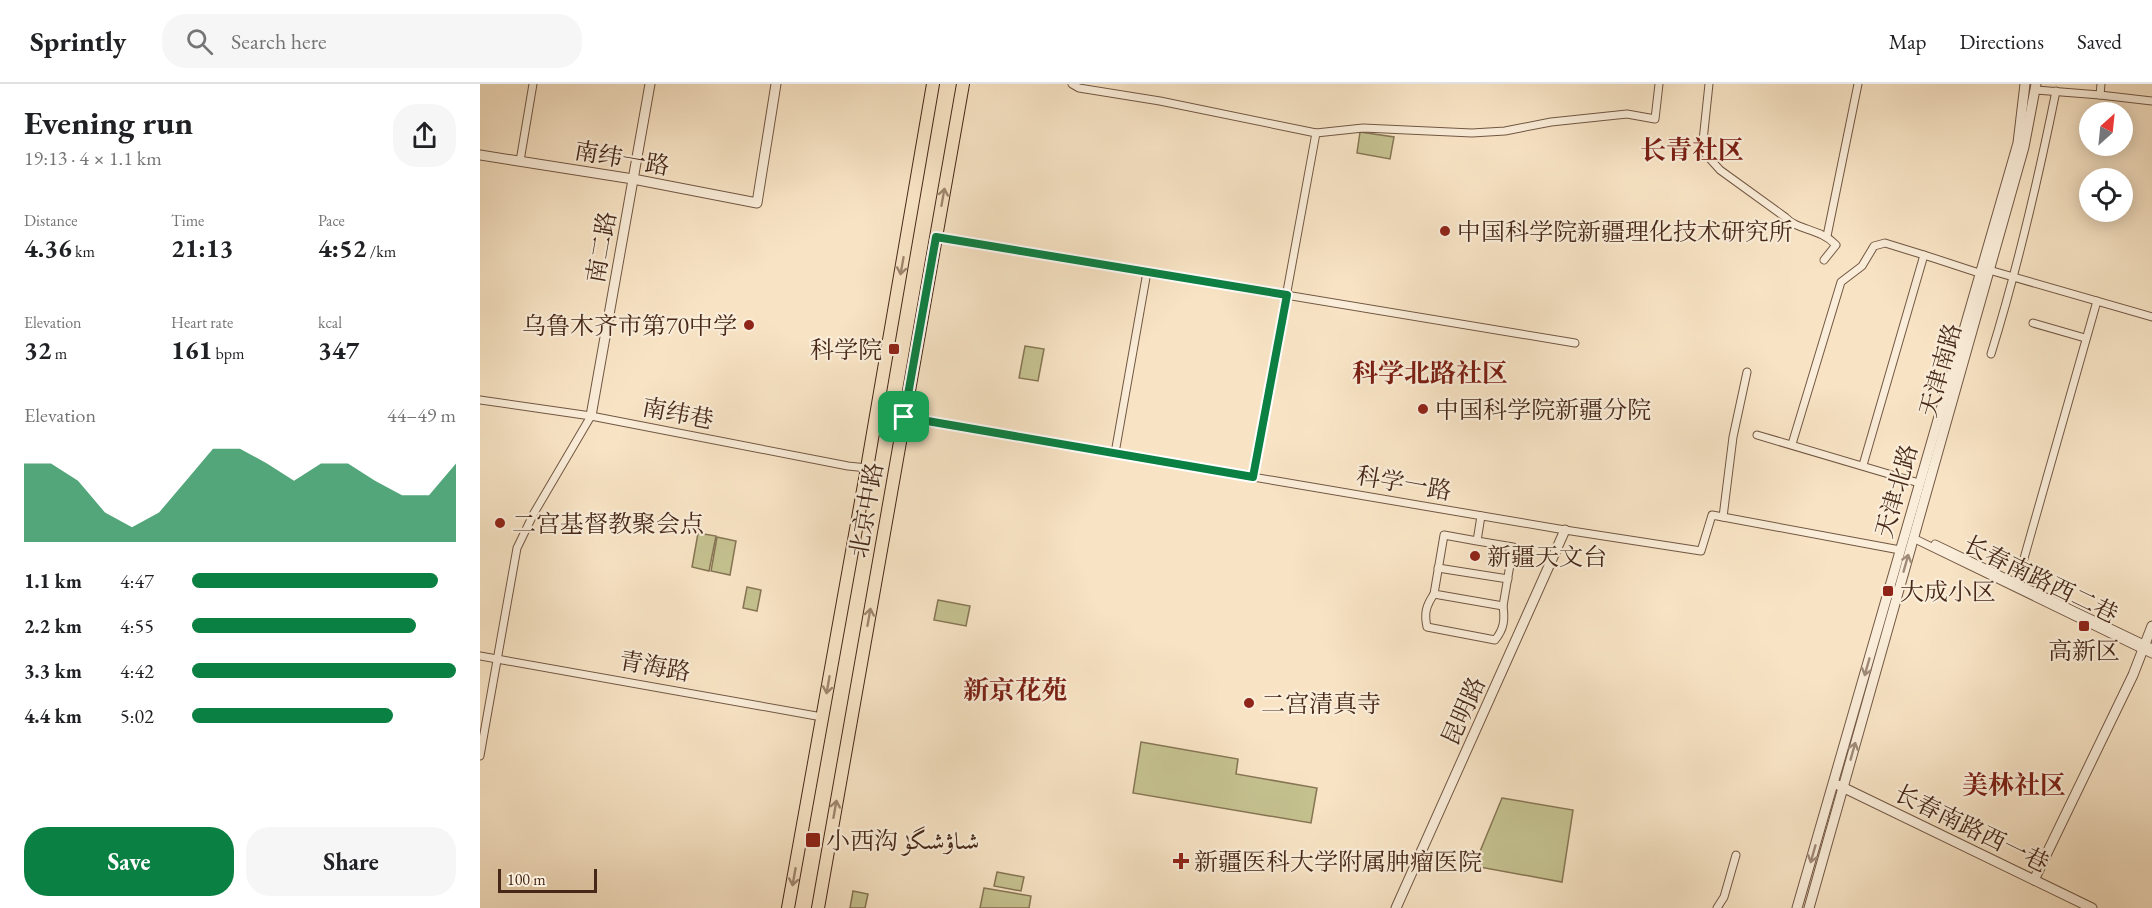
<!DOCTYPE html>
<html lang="en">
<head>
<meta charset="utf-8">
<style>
  :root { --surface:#fff; --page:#f6f6f6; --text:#202124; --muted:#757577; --line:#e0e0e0; --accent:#0b8043 }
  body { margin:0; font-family:"EB Garamond",Amiri,"Noto Serif SC",serif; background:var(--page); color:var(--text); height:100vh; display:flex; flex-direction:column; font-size:22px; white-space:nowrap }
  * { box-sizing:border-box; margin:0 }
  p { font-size:20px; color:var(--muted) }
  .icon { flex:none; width:33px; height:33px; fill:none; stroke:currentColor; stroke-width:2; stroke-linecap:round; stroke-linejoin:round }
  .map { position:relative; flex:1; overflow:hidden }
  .sheet { display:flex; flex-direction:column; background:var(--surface); width:480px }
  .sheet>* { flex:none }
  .needle { width:39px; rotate:27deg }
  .controls { position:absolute; left:1599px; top:18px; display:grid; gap:12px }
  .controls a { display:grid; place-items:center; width:54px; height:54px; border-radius:50%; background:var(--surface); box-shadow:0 3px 15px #0003; font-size:30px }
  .scale { position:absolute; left:18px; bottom:15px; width:99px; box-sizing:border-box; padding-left:6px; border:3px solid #462818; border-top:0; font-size:16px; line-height:21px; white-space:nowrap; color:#462818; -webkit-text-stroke:4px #faedd9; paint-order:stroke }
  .pin { position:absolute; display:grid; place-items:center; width:51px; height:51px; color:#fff; margin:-26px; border-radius:12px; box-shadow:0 3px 9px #0006 }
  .round { display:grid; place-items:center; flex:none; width:63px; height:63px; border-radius:24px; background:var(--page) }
  .overview { display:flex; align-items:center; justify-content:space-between; height:102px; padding:0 24px }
  h1 { font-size:33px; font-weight:700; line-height:45px }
  .stats { display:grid; grid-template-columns:repeat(3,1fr); gap:9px; height:102px; padding:6px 24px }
  .stats div { display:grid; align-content:center }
  .stats b { font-size:26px; font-weight:700 }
  .stats small { font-size:16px; font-weight:400 }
  .stats p { font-size:16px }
  .chart { height:168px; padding:12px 24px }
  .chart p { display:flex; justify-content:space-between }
  .chart svg { width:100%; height:108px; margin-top:6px; fill:var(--accent); opacity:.7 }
  .cta { display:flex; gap:12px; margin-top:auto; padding:12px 24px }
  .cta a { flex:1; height:69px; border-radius:24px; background:var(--accent); color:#fff; font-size:24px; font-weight:700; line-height:69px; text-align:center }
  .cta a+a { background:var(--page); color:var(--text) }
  ul { padding:0 24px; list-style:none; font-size:20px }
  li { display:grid; grid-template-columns:96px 72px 1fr; align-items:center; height:45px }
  li i { height:15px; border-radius:8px; background:var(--accent) }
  header { display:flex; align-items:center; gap:36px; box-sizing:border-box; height:84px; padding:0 30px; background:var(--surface); border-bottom:2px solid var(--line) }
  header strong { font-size:28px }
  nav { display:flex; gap:33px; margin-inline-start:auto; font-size:21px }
  .search { width:420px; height:54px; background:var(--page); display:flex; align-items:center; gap:15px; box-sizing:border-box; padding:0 21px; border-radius:24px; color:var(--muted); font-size:22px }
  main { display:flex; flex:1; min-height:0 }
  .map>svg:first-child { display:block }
  .green { fill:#c5c290; stroke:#867554; stroke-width:1.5 }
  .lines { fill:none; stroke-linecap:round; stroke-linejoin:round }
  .minor-casing { stroke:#725743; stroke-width:9 }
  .tertiary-casing { stroke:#725743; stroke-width:11 }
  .primary-casing { stroke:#462818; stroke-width:14 }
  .minor { stroke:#faedd9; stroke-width:7 }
  .tertiary { stroke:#faedd9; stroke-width:9 }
  .primary { stroke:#f8e4c5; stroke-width:12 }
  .oneway { stroke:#9f866e }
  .oneway2 { stroke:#a08a78 }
  .route-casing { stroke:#fff; stroke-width:12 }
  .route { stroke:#0b8043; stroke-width:8 }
  .poi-dot { fill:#8f2418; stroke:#faedd9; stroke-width:2 }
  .labels { text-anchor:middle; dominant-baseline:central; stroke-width:4.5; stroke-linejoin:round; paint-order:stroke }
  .street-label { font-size:24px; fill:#462818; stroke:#faedd9 }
  .poi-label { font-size:24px; fill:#462818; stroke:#faedd9; text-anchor:start }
  .neighbourhood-label { font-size:26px; font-weight:bold; fill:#7a1f14; stroke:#faedd9 }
</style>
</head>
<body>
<header>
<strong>Sprintly</strong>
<div class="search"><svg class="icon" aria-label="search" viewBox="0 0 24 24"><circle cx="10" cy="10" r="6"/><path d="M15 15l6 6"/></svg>Search here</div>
<nav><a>Map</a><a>Directions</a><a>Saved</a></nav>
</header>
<main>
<section class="sheet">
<div class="overview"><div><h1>Evening run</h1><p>19:13 · 4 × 1.1 km</p></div><a class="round"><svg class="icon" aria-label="share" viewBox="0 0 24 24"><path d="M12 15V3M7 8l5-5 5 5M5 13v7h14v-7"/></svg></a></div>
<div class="stats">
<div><p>Distance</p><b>4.36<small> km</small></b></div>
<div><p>Time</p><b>21:13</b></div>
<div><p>Pace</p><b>4:52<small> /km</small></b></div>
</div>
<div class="stats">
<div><p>Elevation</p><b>32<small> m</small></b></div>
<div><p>Heart rate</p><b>161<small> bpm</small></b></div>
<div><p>kcal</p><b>347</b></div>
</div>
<div class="chart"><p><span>Elevation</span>44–49 m</p>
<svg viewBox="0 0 160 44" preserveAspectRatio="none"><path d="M0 44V12L10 12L20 19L30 32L40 38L50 32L60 19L70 6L80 6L90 12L100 19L110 12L120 12L130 19L140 25L150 25L160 12V44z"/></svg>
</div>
<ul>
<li><b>1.1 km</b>4:47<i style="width:93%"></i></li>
<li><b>2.2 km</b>4:55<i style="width:85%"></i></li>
<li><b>3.3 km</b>4:42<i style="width:100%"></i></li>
<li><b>4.4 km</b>5:02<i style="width:76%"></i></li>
</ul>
<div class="cta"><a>Save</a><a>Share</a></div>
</section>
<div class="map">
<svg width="1672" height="824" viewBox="0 0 1672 824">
  <rect width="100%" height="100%" fill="#f8e4c5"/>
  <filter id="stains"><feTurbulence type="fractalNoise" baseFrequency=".00333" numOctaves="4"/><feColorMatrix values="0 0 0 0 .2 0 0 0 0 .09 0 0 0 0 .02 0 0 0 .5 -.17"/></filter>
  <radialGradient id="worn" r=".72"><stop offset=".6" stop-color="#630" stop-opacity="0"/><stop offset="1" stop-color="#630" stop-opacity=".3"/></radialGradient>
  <g class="green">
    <path d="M880,48L914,53L910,75L877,69Z"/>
    <path d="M545,262L564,265L558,297L539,294Z"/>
    <path d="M218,449L236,452L229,487L212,483Z"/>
    <path d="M237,453L256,457L250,491L231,487Z"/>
    <path d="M267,503L281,506L277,527L263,524Z"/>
    <path d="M458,516L490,522L486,542L454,536Z"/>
    <path d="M661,658L758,675L756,690L837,704L831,739L653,709Z"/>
    <path d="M1022,714L1093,726L1082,798L994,782Z"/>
    <path d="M517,788L544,793L541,807L514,802Z"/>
    <path d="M504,804L551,812L549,824H500Z"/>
    <path d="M373,807L388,810L385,824H370Z"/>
  </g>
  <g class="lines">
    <g class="minor-casing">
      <g id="minor">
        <path d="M592,0L599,4L680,17L836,49L883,44L992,49L1025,47L1071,38L1147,30L1175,35L1179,0"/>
        <path d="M1229,0L1222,66L1240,86L1305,133C1318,147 1340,144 1356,161L1344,176"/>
        <path d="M1556,6L1620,11L1672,17"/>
        <path d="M1620,11L1621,0"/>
        <path d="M40,77L53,0"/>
        <path d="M1347,152L1378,0"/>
        <path d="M456,153L1095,259"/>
        <path d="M1509,186L1672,233"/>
        <path d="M1553,239L1605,254"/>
        <path d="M1511,270C1538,183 1558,96 1576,7"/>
        <path d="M0,316L111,332L368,382L387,384"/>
        <path d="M396,329L1085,446L1221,467L1232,431L1420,466"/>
        <path d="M1277,351L1439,399"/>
        <path d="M1312,360L1361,198L1382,182L1394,162L1405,159L1444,171"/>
        <path d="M635,369L667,188"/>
        <path d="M1383,381L1444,171L1499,189"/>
        <path d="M773,393L836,49"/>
        <path d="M1243,433L1253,353L1267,288"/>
        <path d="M1433,454L1672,570"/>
        <path d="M997,457L964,451L954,510L1023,522L1033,463L997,457L1001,432"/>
        <path d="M1455,460L1672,564"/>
        <path d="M958,484L1028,495"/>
        <path d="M1537,499L1617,217"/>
        <path d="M954,510C946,522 944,529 947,543L1015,556C1024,545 1025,536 1023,522"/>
        <path d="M0,572L342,633"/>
        <path d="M0,672L37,464L54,429L111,332"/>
        <path d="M1237,824L1244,813L1256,771"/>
      </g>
    </g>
    <g class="tertiary-casing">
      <g id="tertiary">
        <path d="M0,71L153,95L277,119L296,0"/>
        <path d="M111,332L170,0"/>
        <path d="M1358,701L1612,824"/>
        <path d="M1554,796L1653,591L1672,542"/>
        <path d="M916,824L1085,446"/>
        <path d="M1317,824L1538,59L1545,0"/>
        <path d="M1329,824L1544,63L1556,0"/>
      </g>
    </g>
    <g class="primary-casing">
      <g id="primary">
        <path d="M308,824L387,384L453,0"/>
        <path d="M338,824L483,0"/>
      </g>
    </g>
    <use href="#minor" class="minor"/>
    <use href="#tertiary" class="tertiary"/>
    <use href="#primary" class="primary"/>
  </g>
  <defs><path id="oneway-shaft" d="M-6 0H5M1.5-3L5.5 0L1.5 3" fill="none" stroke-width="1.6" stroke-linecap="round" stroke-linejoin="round" transform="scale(1.5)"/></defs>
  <g class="oneway">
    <use href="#oneway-shaft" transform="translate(463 113) rotate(-80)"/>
    <use href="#oneway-shaft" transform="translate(422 182) rotate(100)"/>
    <use href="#oneway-shaft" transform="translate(389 533) rotate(-80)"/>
    <use href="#oneway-shaft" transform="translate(348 601) rotate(100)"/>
    <use href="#oneway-shaft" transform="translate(355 725) rotate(-80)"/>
    <use href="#oneway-shaft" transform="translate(314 793) rotate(100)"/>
  </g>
  <g class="oneway2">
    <use href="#oneway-shaft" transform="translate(1426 479) rotate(-74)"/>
    <use href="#oneway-shaft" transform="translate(1387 583) rotate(106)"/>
    <use href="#oneway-shaft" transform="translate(1373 667) rotate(-74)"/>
    <use href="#oneway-shaft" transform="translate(1333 770) rotate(106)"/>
  </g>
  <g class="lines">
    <g class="route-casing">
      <path id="route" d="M456,153L807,211L773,393L424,333Z"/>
    </g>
    <use href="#route" class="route"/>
  </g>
  <g class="poi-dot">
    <circle cx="965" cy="147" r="6"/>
    <circle cx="269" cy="241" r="6"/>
    <rect x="408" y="259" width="12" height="12" rx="3"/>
    <circle cx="943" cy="325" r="6"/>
    <circle cx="20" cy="439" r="6"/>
    <circle cx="995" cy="472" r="6"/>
    <rect x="1402" y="501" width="12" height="12" rx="3"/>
    <rect x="1598" y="536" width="12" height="12" rx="3"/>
    <circle cx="769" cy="619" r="6"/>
    <rect x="325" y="748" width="16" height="16" rx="3"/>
    <path d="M698 768h6v6h6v6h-6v6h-6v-6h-6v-6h6z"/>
  </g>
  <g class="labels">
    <g class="street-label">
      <text transform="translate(142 74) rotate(10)">南纬一路</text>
      <text transform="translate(121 163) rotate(-80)">南二路</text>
      <text transform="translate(1460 286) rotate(-74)">天津南路</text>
      <text transform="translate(198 329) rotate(11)">南纬巷</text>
      <text transform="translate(924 399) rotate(10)">科学一路</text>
      <text transform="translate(1416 407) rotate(-74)">天津北路</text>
      <text transform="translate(386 426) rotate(-80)">北京中路</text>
      <text transform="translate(1561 495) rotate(26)">长春南路西二巷</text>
      <text transform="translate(175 582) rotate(10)">青海路</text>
      <text transform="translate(983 627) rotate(-66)">昆明路</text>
      <text transform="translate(1492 744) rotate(26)">长春南路西一巷</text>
    </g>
    <g class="poi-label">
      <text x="977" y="147">中国科学院新疆理化技术研究所</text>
      <text x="257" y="241" text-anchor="end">乌鲁木齐市第70中学</text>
      <text x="402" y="265" text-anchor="end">科学院</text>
      <text x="955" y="325">中国科学院新疆分院</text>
      <text x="32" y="439">二宫基督教聚会点</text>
      <text x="1007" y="472">新疆天文台</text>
      <text x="1420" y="507">大成小区</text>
      <text x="1604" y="566" text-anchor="middle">高新区</text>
      <text x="781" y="619">二宫清真寺</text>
      <text x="346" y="756">小西沟 شىاۋشىگۈ</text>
      <text x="714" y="777">新疆医科大学附属肿瘤医院</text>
    </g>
    <g class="neighbourhood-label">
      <text x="1212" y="66">长青社区</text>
      <text x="950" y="289">科学北路社区</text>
      <text x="535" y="606">新京花苑</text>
      <text x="1534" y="701">美林社区</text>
    </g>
  </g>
  <rect width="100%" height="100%" filter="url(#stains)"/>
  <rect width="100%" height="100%" fill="url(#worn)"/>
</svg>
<div class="controls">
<a><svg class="needle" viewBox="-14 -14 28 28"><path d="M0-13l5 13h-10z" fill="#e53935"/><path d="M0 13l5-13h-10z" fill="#757577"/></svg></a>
<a><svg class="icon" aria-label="locate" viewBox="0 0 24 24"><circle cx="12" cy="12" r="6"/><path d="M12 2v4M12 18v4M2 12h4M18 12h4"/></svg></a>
</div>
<div class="scale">100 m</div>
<div class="pin" style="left:424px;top:333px;background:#1e9e55"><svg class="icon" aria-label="arrive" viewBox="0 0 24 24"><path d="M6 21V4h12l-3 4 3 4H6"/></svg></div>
</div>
</main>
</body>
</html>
